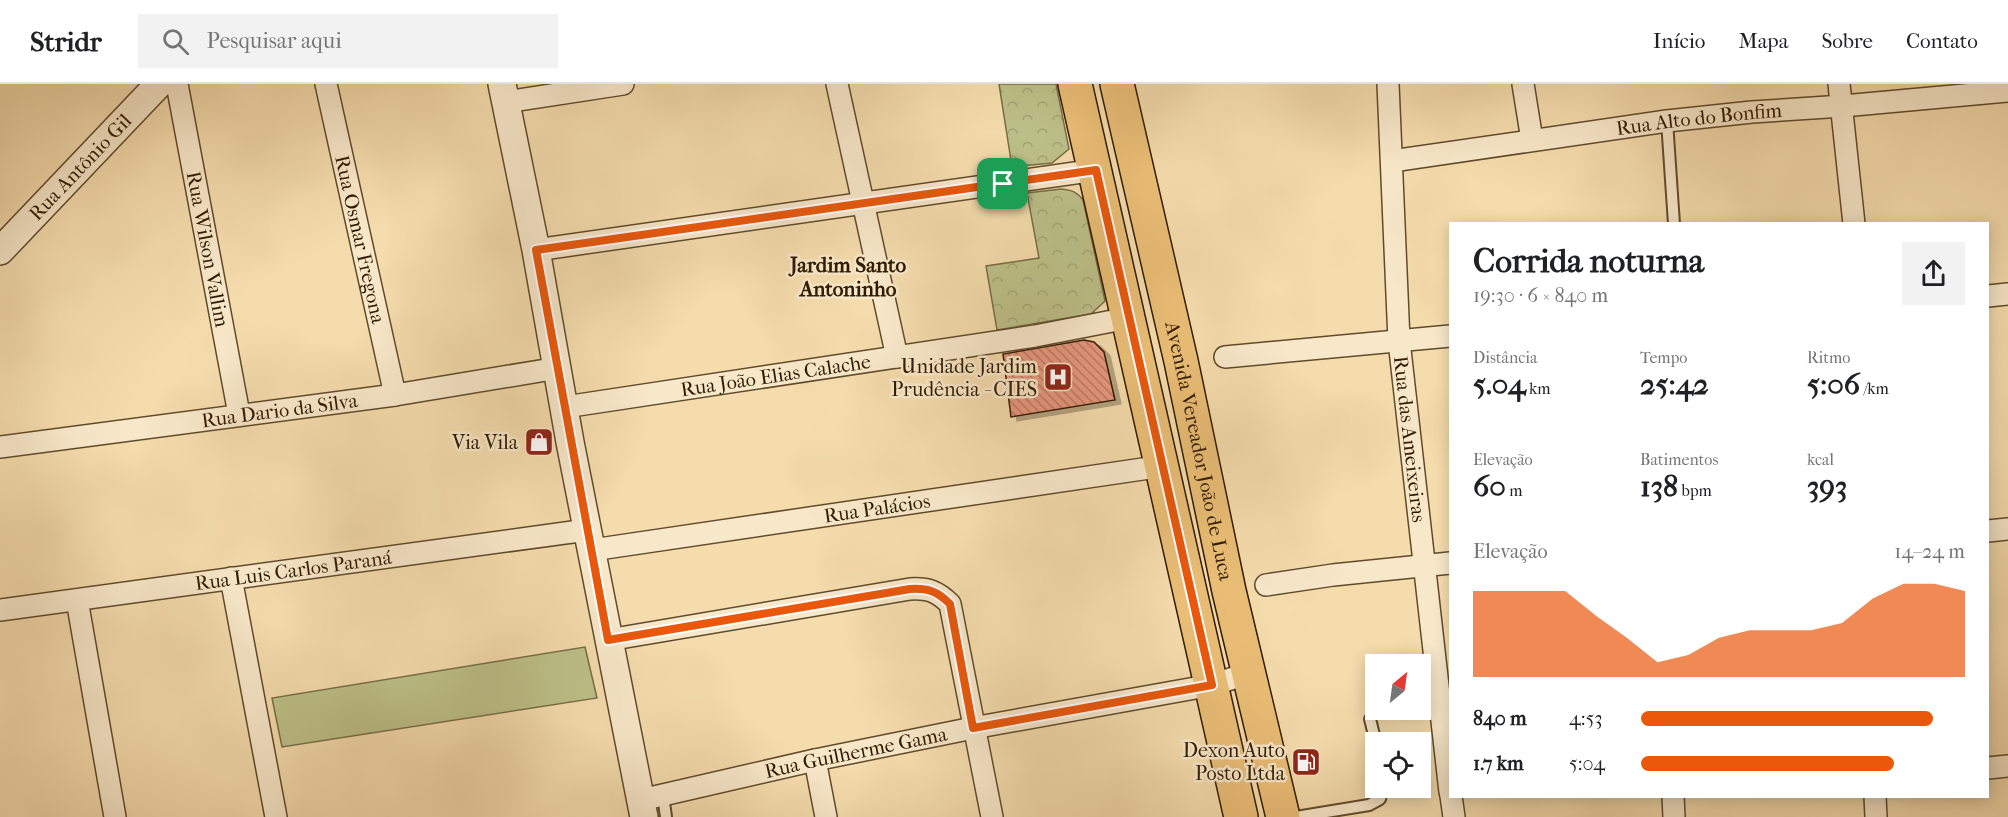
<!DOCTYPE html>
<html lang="pt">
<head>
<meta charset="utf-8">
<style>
  :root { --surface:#fff; --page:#f2f2f2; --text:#202124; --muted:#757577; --line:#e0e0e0; --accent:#ea580c }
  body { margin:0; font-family:"IM FELL French Canon",serif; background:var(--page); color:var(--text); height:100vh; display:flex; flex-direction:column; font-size:22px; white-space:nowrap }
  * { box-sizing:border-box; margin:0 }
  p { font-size:20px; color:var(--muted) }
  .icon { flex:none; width:33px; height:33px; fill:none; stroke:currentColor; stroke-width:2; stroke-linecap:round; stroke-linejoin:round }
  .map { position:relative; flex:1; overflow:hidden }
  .drawer { position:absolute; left:1449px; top:138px; width:540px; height:576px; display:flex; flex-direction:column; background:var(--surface); border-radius:0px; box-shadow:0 3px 15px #0003 }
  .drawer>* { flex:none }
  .needle { width:39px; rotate:29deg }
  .tools { position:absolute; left:1365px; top:570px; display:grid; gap:12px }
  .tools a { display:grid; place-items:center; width:66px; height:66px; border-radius:0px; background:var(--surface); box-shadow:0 3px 15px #0003; font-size:30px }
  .pin { position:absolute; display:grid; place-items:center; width:51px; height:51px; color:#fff; margin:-26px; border-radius:12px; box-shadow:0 3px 9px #0006 }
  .round { display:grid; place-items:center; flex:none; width:63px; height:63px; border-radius:0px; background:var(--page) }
  .summary { display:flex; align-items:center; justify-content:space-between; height:102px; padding:0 24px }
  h1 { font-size:33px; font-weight:700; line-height:45px }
  .metrics { display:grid; grid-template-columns:repeat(3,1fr); gap:9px; height:102px; padding:6px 24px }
  .metrics div { display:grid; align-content:center }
  .metrics b { font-size:30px; font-weight:700 }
  .metrics small { font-size:16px; font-weight:400 }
  .metrics p { font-size:16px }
  .chart { height:168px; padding:12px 24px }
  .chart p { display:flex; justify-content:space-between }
  .chart svg { width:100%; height:108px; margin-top:6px; fill:var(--accent); opacity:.7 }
  ul { padding:0 24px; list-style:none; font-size:20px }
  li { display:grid; grid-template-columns:96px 72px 1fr; align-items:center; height:45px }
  li i { height:15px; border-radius:8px; background:var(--accent) }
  header { display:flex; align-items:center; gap:36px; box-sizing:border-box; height:84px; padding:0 30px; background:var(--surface); border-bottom:2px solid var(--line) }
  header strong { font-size:28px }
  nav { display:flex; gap:33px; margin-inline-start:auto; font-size:21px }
  .search { width:420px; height:54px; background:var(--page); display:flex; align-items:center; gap:15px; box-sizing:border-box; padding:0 21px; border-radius:0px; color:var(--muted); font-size:22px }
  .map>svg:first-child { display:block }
  .green { fill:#bdc089; stroke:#766e44; stroke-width:1.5 }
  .park { fill:url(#park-crowns); stroke:#766e44; stroke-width:1.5 }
  .building { fill:url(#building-back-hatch); stroke:#301b00; stroke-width:1.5; filter:url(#shadow) }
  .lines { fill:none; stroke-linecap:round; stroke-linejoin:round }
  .service-casing { stroke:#614b2b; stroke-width:14 }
  .minor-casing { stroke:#614b2b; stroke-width:24 }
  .tertiary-casing { stroke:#614b2b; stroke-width:30 }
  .primary-casing { stroke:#301b00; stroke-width:36 }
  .service { stroke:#f8e8ca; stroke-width:10 }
  .minor { stroke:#f8e8ca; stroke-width:21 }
  .tertiary { stroke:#f8e8ca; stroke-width:27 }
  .primary { stroke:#eabe76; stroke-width:33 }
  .route-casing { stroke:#fff; stroke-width:12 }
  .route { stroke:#ea580c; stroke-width:8 }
  .labels { text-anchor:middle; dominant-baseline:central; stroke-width:5; stroke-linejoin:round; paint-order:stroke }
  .street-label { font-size:20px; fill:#301b00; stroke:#f8e8ca }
  .poi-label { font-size:20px; fill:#301b00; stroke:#f8e8ca; text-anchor:end }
  .neighbourhood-label { font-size:21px; font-weight:bold; fill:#301b00; stroke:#f8e8ca }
</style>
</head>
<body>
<header>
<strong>Stridr</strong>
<div class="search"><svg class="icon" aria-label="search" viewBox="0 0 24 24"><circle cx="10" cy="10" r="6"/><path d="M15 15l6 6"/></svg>Pesquisar aqui</div>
<nav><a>Início</a><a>Mapa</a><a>Sobre</a><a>Contato</a></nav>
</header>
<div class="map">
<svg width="2008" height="733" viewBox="0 0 2008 733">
  <defs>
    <pattern id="park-crowns" width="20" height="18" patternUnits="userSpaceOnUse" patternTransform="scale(1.5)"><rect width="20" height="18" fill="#bdc089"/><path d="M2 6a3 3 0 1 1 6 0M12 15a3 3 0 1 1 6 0" fill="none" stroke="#a3a474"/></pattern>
    <pattern id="building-back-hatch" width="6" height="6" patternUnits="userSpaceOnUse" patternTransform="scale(1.5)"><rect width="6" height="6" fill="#e7967d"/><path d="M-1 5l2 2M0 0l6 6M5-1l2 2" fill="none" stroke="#bc7a64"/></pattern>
    <filter id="shadow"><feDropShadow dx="6" dy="4" stdDeviation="0" flood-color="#0004"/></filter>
  </defs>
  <rect width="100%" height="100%" fill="#f5dcad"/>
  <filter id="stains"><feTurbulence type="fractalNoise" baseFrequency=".00333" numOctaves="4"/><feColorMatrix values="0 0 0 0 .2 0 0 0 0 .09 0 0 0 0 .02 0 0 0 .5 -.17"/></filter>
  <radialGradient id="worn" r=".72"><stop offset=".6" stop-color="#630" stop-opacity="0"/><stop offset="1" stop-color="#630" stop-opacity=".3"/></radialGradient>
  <path class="green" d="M585,563L597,614L282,663L272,614Z"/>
  <g class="park">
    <path d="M999,0H1056L1069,65L1052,79L1012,83Z"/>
    <path d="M1061,105C1072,106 1077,108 1083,116L1105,217L1091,230L997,246L986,182L1039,174L1027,109Z"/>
  </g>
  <path class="building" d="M1084,256L1094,258L1104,268L1115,316L1011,333L1003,270Z"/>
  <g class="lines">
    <g class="service-casing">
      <g id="service">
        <path d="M1667,37L1674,140"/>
        <path d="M1370,635L1376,659"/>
        <path d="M663,711L666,733"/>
        <path d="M1296,733L1369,721L1380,715L1383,704"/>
      </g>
    </g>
    <g class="minor-casing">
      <g id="minor">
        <path id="s1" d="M177,0L239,330"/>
        <path id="s2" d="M326,0L395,311"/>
        <path d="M837,0L897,273"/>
        <path id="s3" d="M1388,0L1399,257L1450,708"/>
        <path d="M1523,0L1532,56"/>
        <path d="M1839,0L1854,140"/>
        <path d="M505,18L623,0"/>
        <path id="s4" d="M1392,77L1667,37L1752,28L1843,22L2008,7"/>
        <path d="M536,166L1096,86"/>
        <path d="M1988,212L2008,210"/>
        <path d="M1225,273L1450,252"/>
        <path id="s5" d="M565,323L1035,252L1128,234"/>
        <path id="s6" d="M0,363L395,311L558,284"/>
        <path d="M1988,447L2008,445"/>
        <path id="s7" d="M592,466L1163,382"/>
        <path d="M231,494L276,733"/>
        <path d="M1266,501L1333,491L1450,479"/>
        <path d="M77,516L115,733"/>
        <path id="s8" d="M0,526L587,446"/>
        <path d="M608,556L910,505C928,504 937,507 950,520L992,733"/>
        <path d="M815,676L826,733"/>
        <path d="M1988,684L2008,682"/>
        <path d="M1451,712L1454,733"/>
        <path d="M1673,712L1674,733"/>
        <path d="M1875,712L1876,733"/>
        <path id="s9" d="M641,716L815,676L973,644L1212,601L1249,589"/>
      </g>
    </g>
    <g class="tertiary-casing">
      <g id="tertiary">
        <path d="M502,0L536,166L570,358L644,733"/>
        <path id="s10" d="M0,167L159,0"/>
      </g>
    </g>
    <g class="primary-casing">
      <g id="primary">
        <path d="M1075,0L1241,733"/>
        <path id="s11" d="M1117,0L1181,277L1229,507L1283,733"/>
      </g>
    </g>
    <use href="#service" class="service"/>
    <use href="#minor" class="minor"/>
    <use href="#tertiary" class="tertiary"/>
    <use href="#primary" class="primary"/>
  </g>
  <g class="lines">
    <g class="route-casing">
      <path id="route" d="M1096,86L1212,601L973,644L950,520C937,507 928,504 910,505L608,556L536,166Z"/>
    </g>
    <use href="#route" class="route"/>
  </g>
  <defs>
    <g id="hospital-square" transform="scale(1.5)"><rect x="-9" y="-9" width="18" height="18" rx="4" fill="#8f2418" stroke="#f8e8ca"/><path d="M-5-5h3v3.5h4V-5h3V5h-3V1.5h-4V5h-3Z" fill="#fff"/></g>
    <g id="shop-square" transform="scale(1.5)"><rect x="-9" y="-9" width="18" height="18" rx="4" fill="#8f2418" stroke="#f8e8ca"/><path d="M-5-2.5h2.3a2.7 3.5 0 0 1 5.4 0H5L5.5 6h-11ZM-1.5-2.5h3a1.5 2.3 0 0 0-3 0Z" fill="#fff"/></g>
    <g id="fuel-square" transform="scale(1.5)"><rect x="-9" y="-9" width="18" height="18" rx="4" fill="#8f2418" stroke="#f8e8ca"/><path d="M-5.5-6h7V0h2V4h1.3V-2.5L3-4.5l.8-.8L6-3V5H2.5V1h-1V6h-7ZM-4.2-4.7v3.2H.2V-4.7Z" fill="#fff"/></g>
  </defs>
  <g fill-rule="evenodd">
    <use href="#hospital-square" x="1058" y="293"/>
    <use href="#shop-square" x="539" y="358"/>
    <use href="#fuel-square" x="1306" y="678"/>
  </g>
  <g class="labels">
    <g class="street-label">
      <text stroke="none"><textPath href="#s4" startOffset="310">Rua Alto do Bonfim</textPath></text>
      <text stroke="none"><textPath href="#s10" startOffset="116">Rua Antônio Gil</textPath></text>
      <text stroke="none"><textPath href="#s2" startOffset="159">Rua Osmar Fregona</textPath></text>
      <text stroke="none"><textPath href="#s1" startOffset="168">Rua Wilson Vallim</textPath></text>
      <text stroke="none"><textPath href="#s5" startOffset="213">Rua João Elias Calache</textPath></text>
      <text stroke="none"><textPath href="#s6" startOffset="282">Rua Dario da Silva</textPath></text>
      <text stroke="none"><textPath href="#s3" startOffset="356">Rua das Ameixeiras</textPath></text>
      <text stroke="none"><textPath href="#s11" startOffset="376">Avenida Vereador João de Luca</textPath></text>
      <text stroke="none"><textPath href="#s7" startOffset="288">Rua Palácios</textPath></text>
      <text stroke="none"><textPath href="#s8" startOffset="296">Rua Luis Carlos Paraná</textPath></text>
      <text stroke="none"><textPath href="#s9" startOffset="220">Rua Guilherme Gama</textPath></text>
    </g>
    <g class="poi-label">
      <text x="1037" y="282">Unidade Jardim<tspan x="1037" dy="23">Prudência - CIES</tspan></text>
      <text x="518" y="358">Via Vila</text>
      <text x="1285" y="666">Dexon Auto<tspan x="1285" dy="23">Posto Ltda</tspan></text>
    </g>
    <g class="neighbourhood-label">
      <text x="848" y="181">Jardim Santo<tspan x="848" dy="24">Antoninho</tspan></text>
    </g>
  </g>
  <rect width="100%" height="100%" filter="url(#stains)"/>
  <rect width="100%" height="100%" fill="url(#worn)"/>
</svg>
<div class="tools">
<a><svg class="needle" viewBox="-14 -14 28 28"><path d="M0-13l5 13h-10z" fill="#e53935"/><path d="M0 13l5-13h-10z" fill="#757577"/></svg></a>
<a><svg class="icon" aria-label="locate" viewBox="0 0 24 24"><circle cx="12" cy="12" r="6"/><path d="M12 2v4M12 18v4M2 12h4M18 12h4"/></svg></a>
</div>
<div class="pin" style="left:1003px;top:100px;background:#1e9e55"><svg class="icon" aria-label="arrive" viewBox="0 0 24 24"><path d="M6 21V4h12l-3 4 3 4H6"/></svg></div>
<section class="drawer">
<div class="summary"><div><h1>Corrida noturna</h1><p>19:30 · 6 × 840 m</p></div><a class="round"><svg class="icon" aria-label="share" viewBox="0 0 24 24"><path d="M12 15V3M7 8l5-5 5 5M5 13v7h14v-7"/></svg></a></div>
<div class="metrics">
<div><p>Distância</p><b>5.04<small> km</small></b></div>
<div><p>Tempo</p><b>25:42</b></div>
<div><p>Ritmo</p><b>5:06<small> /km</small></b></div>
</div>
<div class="metrics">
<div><p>Elevação</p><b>60<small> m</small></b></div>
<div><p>Batimentos</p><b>138<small> bpm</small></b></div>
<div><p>kcal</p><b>393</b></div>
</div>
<div class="chart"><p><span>Elevação</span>14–24 m</p>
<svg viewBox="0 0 160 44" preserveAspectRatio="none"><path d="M0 44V9L10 9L20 9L30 9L40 19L50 28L60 38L70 35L80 28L90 25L100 25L110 25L120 22L130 12L140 6L150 6L160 9V44z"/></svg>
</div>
<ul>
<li><b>840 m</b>4:53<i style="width:90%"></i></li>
<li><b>1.7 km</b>5:04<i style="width:78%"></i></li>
</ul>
</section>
</div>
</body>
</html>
